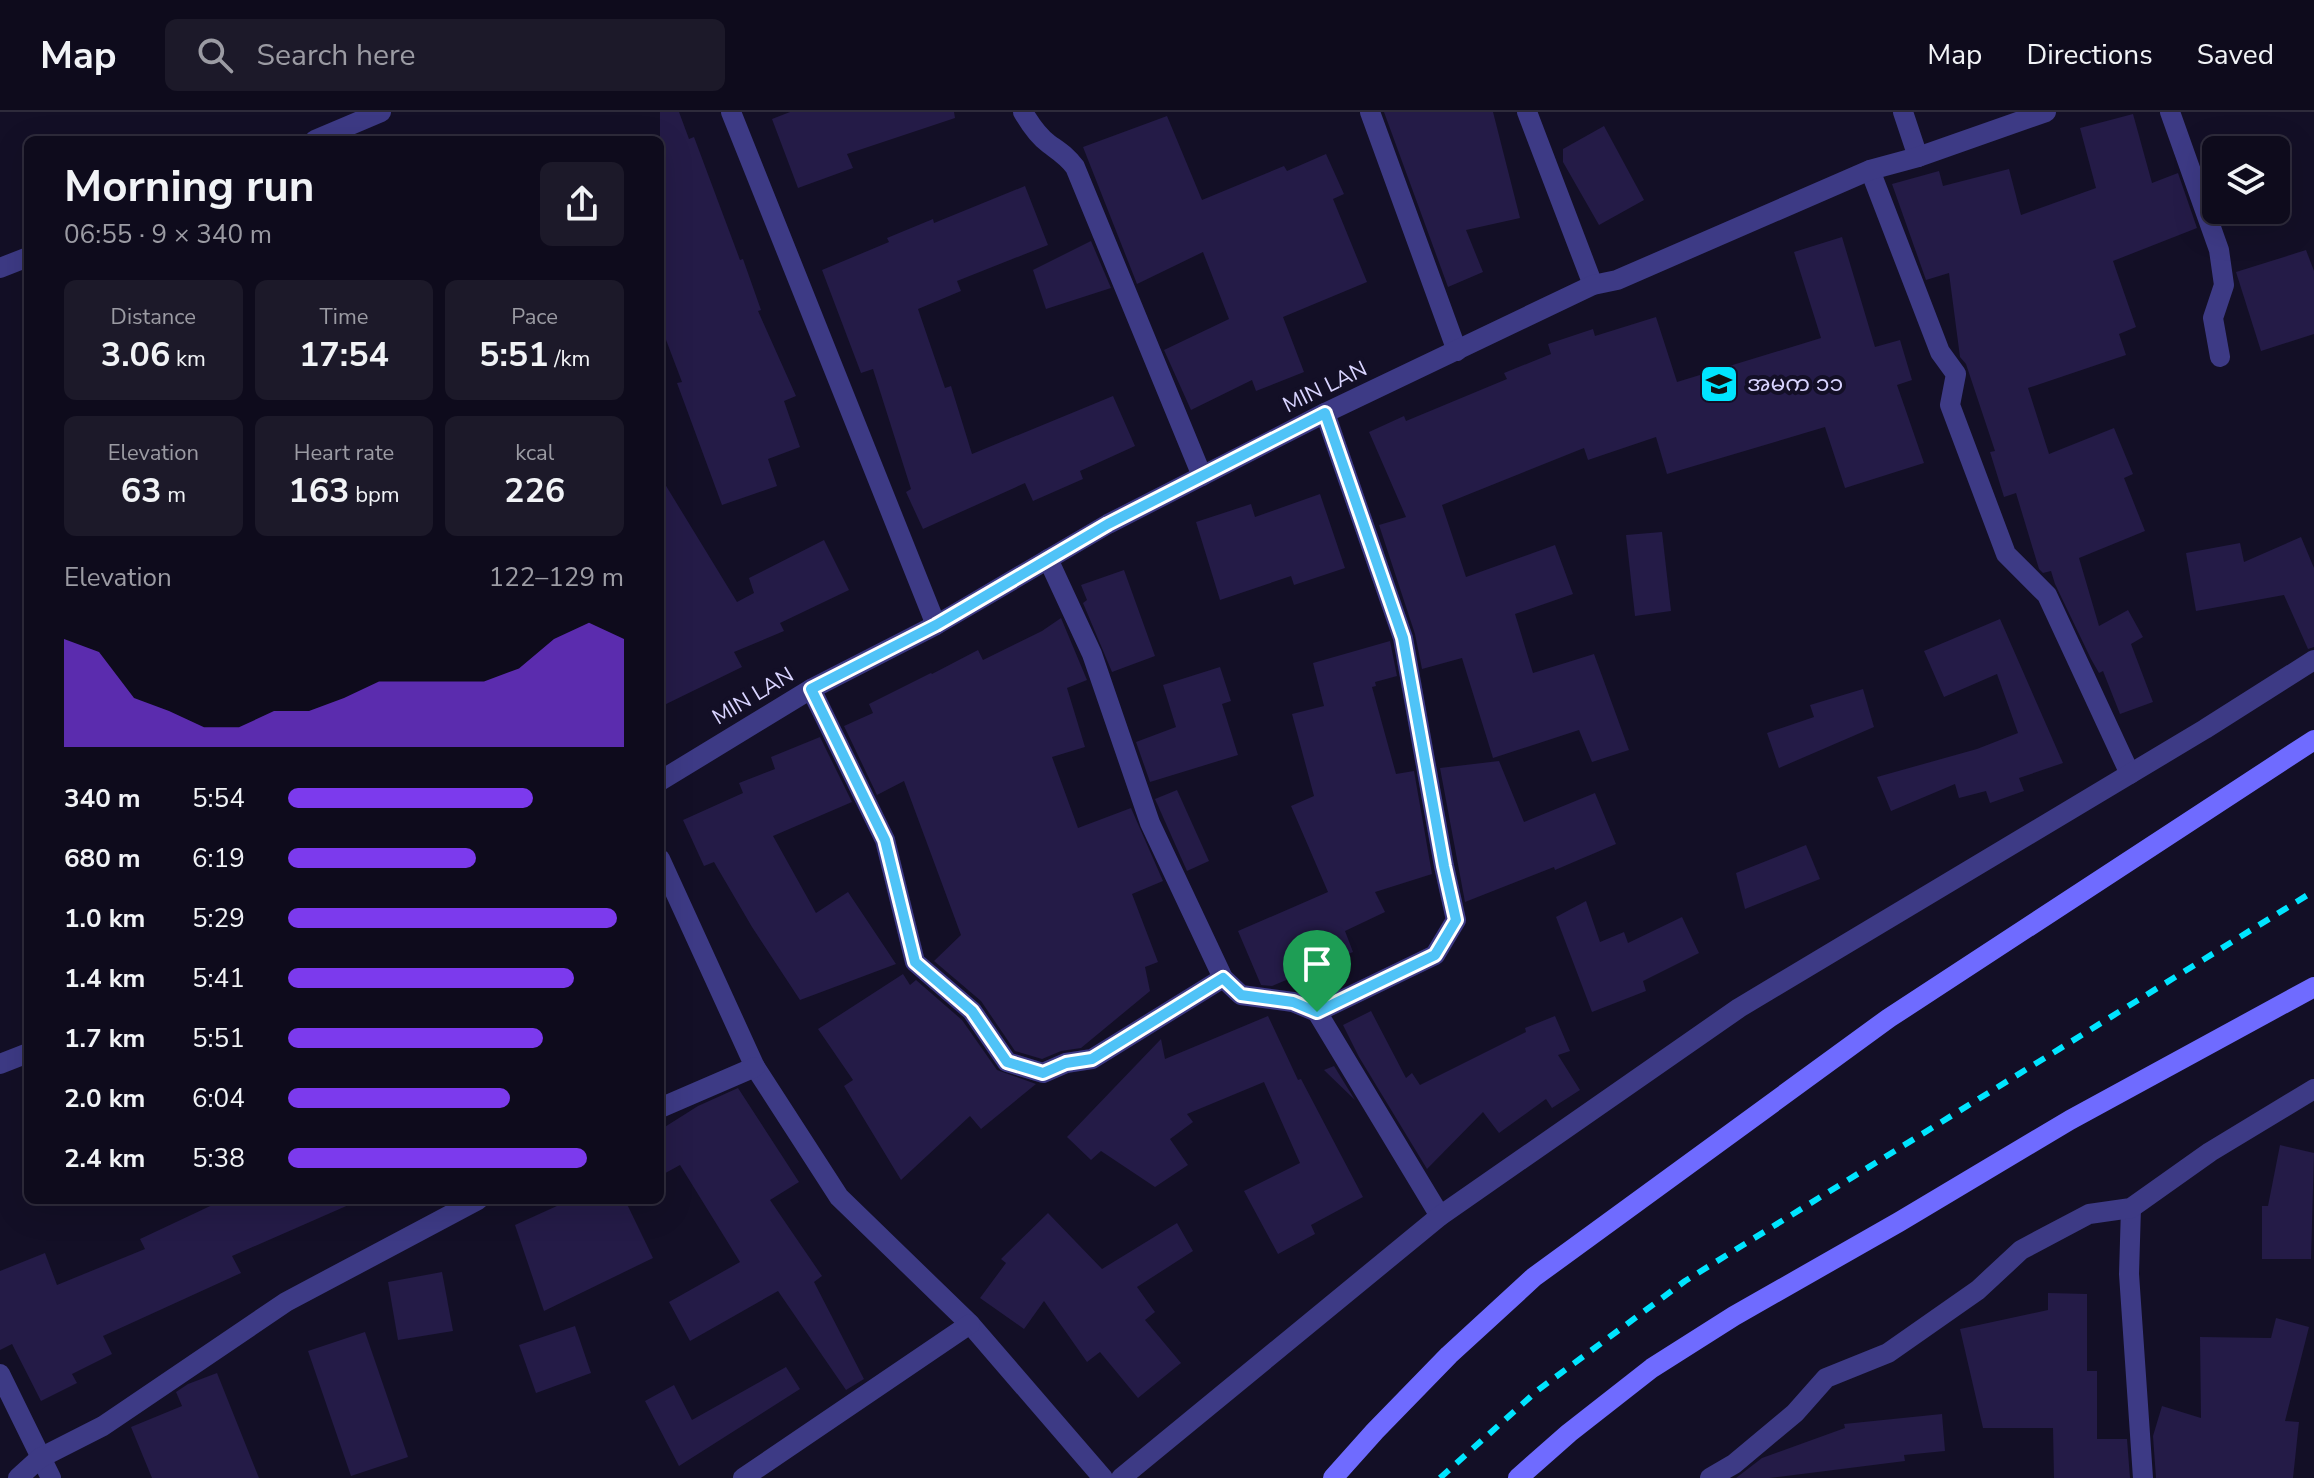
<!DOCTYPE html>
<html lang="en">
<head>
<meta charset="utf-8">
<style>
  :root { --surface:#0e0b1c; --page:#1c1929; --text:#f1f3f6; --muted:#9b9ba3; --line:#2e2b3b; --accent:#7c3aed }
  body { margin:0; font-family:"Nunito Sans","Noto Sans Myanmar",sans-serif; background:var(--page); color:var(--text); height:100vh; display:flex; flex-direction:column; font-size:30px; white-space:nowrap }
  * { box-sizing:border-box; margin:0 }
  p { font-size:26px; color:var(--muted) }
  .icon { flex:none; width:44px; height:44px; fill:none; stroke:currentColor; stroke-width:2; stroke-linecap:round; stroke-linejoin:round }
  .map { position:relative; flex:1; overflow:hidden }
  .panel { position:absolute; left:24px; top:24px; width:640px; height:1068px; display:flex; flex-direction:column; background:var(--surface); border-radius:12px; box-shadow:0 8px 32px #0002,0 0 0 2px var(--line) }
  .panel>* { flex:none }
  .controls { position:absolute; left:2202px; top:24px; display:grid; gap:16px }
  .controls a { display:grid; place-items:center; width:88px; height:88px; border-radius:12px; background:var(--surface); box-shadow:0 8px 32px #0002,0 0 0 2px var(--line); font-size:40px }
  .pin { position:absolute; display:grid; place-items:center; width:68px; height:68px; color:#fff; margin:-82px -34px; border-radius:50% 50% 50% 0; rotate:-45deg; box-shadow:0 0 8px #0007 }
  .pin .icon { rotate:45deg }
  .round { display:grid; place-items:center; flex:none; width:84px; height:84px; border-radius:12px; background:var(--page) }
  .headline { display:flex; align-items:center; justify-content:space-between; height:136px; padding:0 40px }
  h1 { font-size:44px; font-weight:700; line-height:60px }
  .metrics { display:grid; grid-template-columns:repeat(3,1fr); gap:12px; height:136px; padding:8px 40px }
  .metrics div { display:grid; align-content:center; border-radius:12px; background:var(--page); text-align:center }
  .metrics b { font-size:34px; font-weight:700 }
  .metrics small { font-size:22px; font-weight:400 }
  .metrics p { font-size:22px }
  .chart { height:224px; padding:16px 40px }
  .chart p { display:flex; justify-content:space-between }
  .chart svg { width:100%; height:144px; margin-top:8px; fill:var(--accent); opacity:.7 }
  ul { padding:0 40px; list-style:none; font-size:26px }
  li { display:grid; grid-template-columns:128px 96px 1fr; align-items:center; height:60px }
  li i { height:20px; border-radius:10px; background:var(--accent) }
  header { display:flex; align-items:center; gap:48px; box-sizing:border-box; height:112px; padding:0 40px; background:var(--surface); border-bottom:2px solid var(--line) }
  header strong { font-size:38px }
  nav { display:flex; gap:44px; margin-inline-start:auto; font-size:28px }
  .search { width:560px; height:72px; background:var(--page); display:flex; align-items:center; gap:20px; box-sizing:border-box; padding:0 28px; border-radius:12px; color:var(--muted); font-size:30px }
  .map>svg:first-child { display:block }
  .building { fill:#241b47 }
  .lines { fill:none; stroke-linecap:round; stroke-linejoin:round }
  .minor { stroke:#3d3a85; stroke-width:20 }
  .secondary { stroke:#6f6bff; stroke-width:20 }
  .rail { stroke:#00e5ff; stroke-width:6; stroke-dasharray:12 10; stroke-linecap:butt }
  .route-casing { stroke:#fff; stroke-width:16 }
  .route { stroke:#4fc3f7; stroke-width:10 }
  .labels { text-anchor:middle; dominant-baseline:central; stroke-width:8; stroke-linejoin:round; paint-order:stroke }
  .poi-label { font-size:22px; fill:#d9d4ff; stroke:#130f26; text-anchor:start }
  .street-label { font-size:22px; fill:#d9d4ff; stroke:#130f26 }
</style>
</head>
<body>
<header>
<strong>Map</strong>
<div class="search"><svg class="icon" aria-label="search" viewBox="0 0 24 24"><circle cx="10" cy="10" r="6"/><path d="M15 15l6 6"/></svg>Search here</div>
<nav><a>Map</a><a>Directions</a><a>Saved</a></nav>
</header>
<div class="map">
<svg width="2314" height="1366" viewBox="0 0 2314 1366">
  <rect width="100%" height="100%" fill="#130f26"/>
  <g class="building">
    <path d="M660,0H679L689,27L694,25L740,148L743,147L761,198L758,199L796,284L784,289L800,335L768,347L777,374L722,393L677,271L682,270L660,212Z"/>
    <path d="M790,0H954L955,6L847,42L853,56L798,76L772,7Z"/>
    <path d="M1384,0H1493L1520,106L1466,118L1483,160L1448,175Z"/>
    <path d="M2133,2L2152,71L2178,61L2197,116L2113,149L2136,215L2119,222L2126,243L2028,276L2049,342L2114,316L2133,362L2124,366L2145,419L2079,446L2099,514L2128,498L2143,525L2131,532L2153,590L2120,602L2103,559L2099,561L2091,547L2055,472L2051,459L2043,461L2039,457L2016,381L2004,385L1990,340L1995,339L1966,252L1960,245L1949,161L1926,168L1892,72L1939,59L1943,74L2009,57L2021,103L2096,76L2080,16Z"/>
    <path d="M1167,4L1202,88L1284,54L1287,59L1326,42L1344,82L1333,87L1367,170L1283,205L1304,260L1256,279L1252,268L1191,298L1164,238L1229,207L1203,140L1137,172L1083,35Z"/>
    <path d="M1604,14L1644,88L1599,113L1563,50V37Z"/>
    <path d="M2264,28L2267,38H2238L2248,34Z"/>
    <path d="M2216,47V91L2202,52Z"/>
    <path d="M1025,74L1048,133L957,169L961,179L918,197L945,276L951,274L972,342L1113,284L1135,334L1080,359L1083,367L1033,389L1025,371L923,417L906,380L911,377L873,257L861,261L822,158L889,130L887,126L933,107L934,111Z"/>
    <path d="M1842,125L1875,235L1900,228L1912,268L1897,273L1924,351L1845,376L1825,315L1667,362L1656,325L1588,348L1584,336L1442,393L1466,465L1555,433L1573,482L1515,502L1533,561L1594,542L1629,638L1592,650L1579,618L1493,646L1462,546L1422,557L1415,522L1379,413L1406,405L1369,320L1404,304L1406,309L1507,267L1504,261L1551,242L1548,232L1593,217L1595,224L1656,205L1677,270L1821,226L1794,140Z"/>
    <path d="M1091,129L1111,176L1046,197L1033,158Z"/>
    <path d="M2306,138L2314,159V222L2261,239L2236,160Z"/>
    <path d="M660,364L737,490L754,481L749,466L824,428L849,478L780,511L784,519L734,540L742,555L660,595Z"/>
    <path d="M1320,382L1345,456L1294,473L1291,464L1220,488L1196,410L1251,392L1255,405Z"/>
    <path d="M1662,420L1671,499L1635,504L1626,423Z"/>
    <path d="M2301,425L2314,456V535L2308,537L2284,483L2196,499L2186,441L2240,431L2244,450Z"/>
    <path d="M1124,458L1155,544L1112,560L1083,491L1087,488L1081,473Z"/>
    <path d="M1061,506L1087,568L1067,576L1085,635L1052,645L1078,716L1131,696L1163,769L1132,782L1158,850L1145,855L1150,879L1081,936L1061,939L1042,947L1015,939L981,889L934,849L961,823L904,669L877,683L844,614L873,601L869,592L931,561L932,562L978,538L983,548L1042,519Z"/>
    <path d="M2000,507L2063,651L2019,666L2024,679L1990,691L1986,679L1959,686L1955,672L1891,699L1877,665L1977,637L2018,621L1997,562L1944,585L1924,539Z"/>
    <path d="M1390,529L1397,564L1375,570L1376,574L1372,575L1396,662L1414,659L1432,762L1375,780L1385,800L1345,819L1353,840L1272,874L1261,873L1238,819L1328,780L1291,694L1314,684L1292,602L1324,594L1313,551Z"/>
    <path d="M1220,555L1231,589L1222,592L1238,643L1150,670L1136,630L1176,615L1163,573Z"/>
    <path d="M1863,577L1874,615L1779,656L1767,621L1814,605L1810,593Z"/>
    <path d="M820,625L852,690L773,724L816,801L848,780L896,852L800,888L752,815L714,750L704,754L683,708L743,681L739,671L775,657L771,645Z"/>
    <path d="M1499,649L1524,710L1595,681L1616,732L1555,758L1554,755L1465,790L1440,656Z"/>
    <path d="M1177,678L1209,749L1187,759L1155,687Z"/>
    <path d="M1806,733L1820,767L1745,797L1736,761Z"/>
    <path d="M1586,789L1600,830L1624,820L1628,831L1682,805L1699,841L1643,869L1646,879L1592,900L1556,805Z"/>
    <path d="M903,862L910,873L916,868L962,908L997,958L1036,972L981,1017L970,1004L901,1068L844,974L853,968L818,917Z"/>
    <path d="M1371,899L1406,966L1412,961L1420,973L1526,920L1525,916L1555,904L1570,939L1558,943L1580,978L1552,996L1546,987L1499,1021L1483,1000L1427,1057L1359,945L1343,913Z"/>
    <path d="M1268,904L1298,968L1301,967L1363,1085L1311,1113L1315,1122L1278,1142L1244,1079L1300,1051L1264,970L1187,1002L1193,1010L1170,1027L1188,1053L1155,1075L1101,1039L1091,1048L1067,1025L1161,927L1165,947Z"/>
    <path d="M1334,954L1355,988L1324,958Z"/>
    <path d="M738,976L799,1070L770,1088L822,1164L814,1170L864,1267L846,1278L778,1179L690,1229L669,1190L740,1150L680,1053L660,1064V1018L698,994Z"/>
    <path d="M2280,1033L2314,1041L2311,1147H2262V1094H2268Z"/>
    <path d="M223,1088H360L232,1144L241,1161L103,1224L112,1242L72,1262L77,1271L41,1289L12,1232L0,1238V1159L45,1141L57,1173L145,1137L140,1127Z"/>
    <path d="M570,1088H625L653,1146L544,1199L515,1113Z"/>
    <path d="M1048,1101L1102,1157L1177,1111L1193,1139L1137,1175L1155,1200L1145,1208L1181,1251L1138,1286L1100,1240L1087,1250L1044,1189L1024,1217L980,1186L1006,1151L1001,1147Z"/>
    <path d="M442,1160L453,1219L398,1228L388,1170Z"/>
    <path d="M2048,1181L2087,1182V1259H2097V1327H2127L2130,1366H2054L2053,1316H1983L1960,1217L2048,1198Z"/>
    <path d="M2276,1206L2309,1215L2285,1309L2299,1310L2293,1366H2156L2153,1324L2162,1294L2201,1306L2200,1225L2271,1226Z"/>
    <path d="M575,1214L591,1261L536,1281L519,1233Z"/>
    <path d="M365,1220L408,1345L351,1364L308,1239Z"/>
    <path d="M786,1255L800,1277L679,1354L645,1289L674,1273L692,1308Z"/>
    <path d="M217,1261L259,1366H152L131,1315L182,1294L176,1280L188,1272Z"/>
    <path d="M1942,1302L1945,1339L1904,1343L1905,1349L1769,1366H1736L1762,1346L1845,1316L1844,1312Z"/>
  </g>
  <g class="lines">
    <g class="minor">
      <path d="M731,0L936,513"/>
      <path d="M1023,0C1030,12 1038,24 1049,32C1060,40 1067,44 1075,55L1202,364"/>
      <path d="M1370,0L1457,239"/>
      <path d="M1527,0L1593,173"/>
      <path d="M1903,0L1918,45"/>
      <path d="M2170,0L2219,138L2224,173L2213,206L2220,245"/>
      <path d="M315,28L381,0"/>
      <path d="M1870,58L1940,240L1956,262L1950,293L2006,442L2047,483L2130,662"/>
      <path d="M0,156L28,145"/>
      <path d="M1048,447L1092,542L1150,711L1223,866L1241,883L1293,890L1317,900L1440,1104"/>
      <path d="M811,577L885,728L915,850L972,899L1007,950L1043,961L1066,951L1092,947L1223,866"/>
      <path d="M660,669L811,577L936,513L1108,412L1325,301L1593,173L1617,168L1870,58L1918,45L2046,0"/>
      <path d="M660,747L755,955L839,1085L970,1212L1103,1366"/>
      <path d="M1317,900L1435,843L1456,808L1444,754L1403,526L1325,301"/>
      <path d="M0,952L28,941"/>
      <path d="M660,996L755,955"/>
      <path d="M2131,1096L2129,1162L2143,1366"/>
      <path d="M0,1262L51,1366"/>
      <path d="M18,1366L40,1346L103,1314L286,1190L478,1088"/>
      <path d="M743,1366L970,1212"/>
      <path d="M1121,1366L1440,1104L1739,896L2205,617L2314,548"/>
      <path d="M1710,1366L1734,1352L1795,1301L1826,1266L1888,1241L1978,1178L2021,1138L2089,1102L2131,1096L2210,1040L2314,977"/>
    </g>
    <g class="secondary">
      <path d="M1333,1366L1375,1319L1449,1243L1534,1165L1889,906L2314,628"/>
      <path d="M1518,1366L1569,1321L1652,1256L1734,1204L1899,1110L2070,1008L2314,875"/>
    </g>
    <path class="rail" d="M1440,1366L1538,1278L1685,1169L2314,779"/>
  </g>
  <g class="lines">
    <g class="route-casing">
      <path id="route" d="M1325,301L1403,526L1444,754L1456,808L1435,843L1317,900L1293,890L1241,883L1223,866L1092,947L1066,951L1043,961L1007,950L972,899L915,850L885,728L811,577L936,513L1108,412Z"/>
    </g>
    <use href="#route" class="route"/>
  </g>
  <defs>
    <g id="school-square" transform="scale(2)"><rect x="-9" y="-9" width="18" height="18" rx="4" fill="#00e5ff" stroke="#130f26"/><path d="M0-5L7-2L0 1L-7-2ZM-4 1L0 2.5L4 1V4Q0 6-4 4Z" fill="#111"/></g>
  </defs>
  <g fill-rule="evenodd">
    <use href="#school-square" x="1719" y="272"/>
  </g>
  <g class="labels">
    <g class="poi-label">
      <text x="1747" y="272">အမက ၁၁</text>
    </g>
    <g class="street-label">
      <text transform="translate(1325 275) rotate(-26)">MIN LAN</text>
      <text transform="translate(753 584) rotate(-31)">MIN LAN</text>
    </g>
  </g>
</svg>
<div class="controls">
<a><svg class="icon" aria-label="layers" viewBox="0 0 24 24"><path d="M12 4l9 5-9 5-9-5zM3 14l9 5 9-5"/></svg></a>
</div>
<div class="pin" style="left:1317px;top:900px;background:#1e9e55"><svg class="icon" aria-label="arrive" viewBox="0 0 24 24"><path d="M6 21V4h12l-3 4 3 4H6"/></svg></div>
<section class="panel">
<div class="headline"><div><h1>Morning run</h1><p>06:55 · 9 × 340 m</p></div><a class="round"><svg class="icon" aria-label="share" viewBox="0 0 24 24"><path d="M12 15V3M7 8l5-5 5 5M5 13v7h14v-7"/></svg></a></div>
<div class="metrics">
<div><p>Distance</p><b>3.06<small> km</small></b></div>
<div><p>Time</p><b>17:54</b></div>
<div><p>Pace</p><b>5:51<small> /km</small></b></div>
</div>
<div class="metrics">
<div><p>Elevation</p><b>63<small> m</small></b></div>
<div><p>Heart rate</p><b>163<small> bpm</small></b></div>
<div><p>kcal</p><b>226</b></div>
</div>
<div class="chart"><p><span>Elevation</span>122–129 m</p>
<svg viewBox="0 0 160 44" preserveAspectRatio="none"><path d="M0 44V11L10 15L20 29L30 33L40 38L50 38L60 33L70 33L80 29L90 24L100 24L110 24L120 24L130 20L140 11L150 6L160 11V44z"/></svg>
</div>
<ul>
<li><b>340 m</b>5:54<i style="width:73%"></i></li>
<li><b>680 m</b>6:19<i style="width:56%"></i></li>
<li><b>1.0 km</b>5:29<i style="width:98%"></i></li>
<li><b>1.4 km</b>5:41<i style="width:85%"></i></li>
<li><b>1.7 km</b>5:51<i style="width:76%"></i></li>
<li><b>2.0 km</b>6:04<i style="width:66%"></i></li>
<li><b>2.4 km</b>5:38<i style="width:89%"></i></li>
</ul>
</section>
</div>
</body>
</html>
